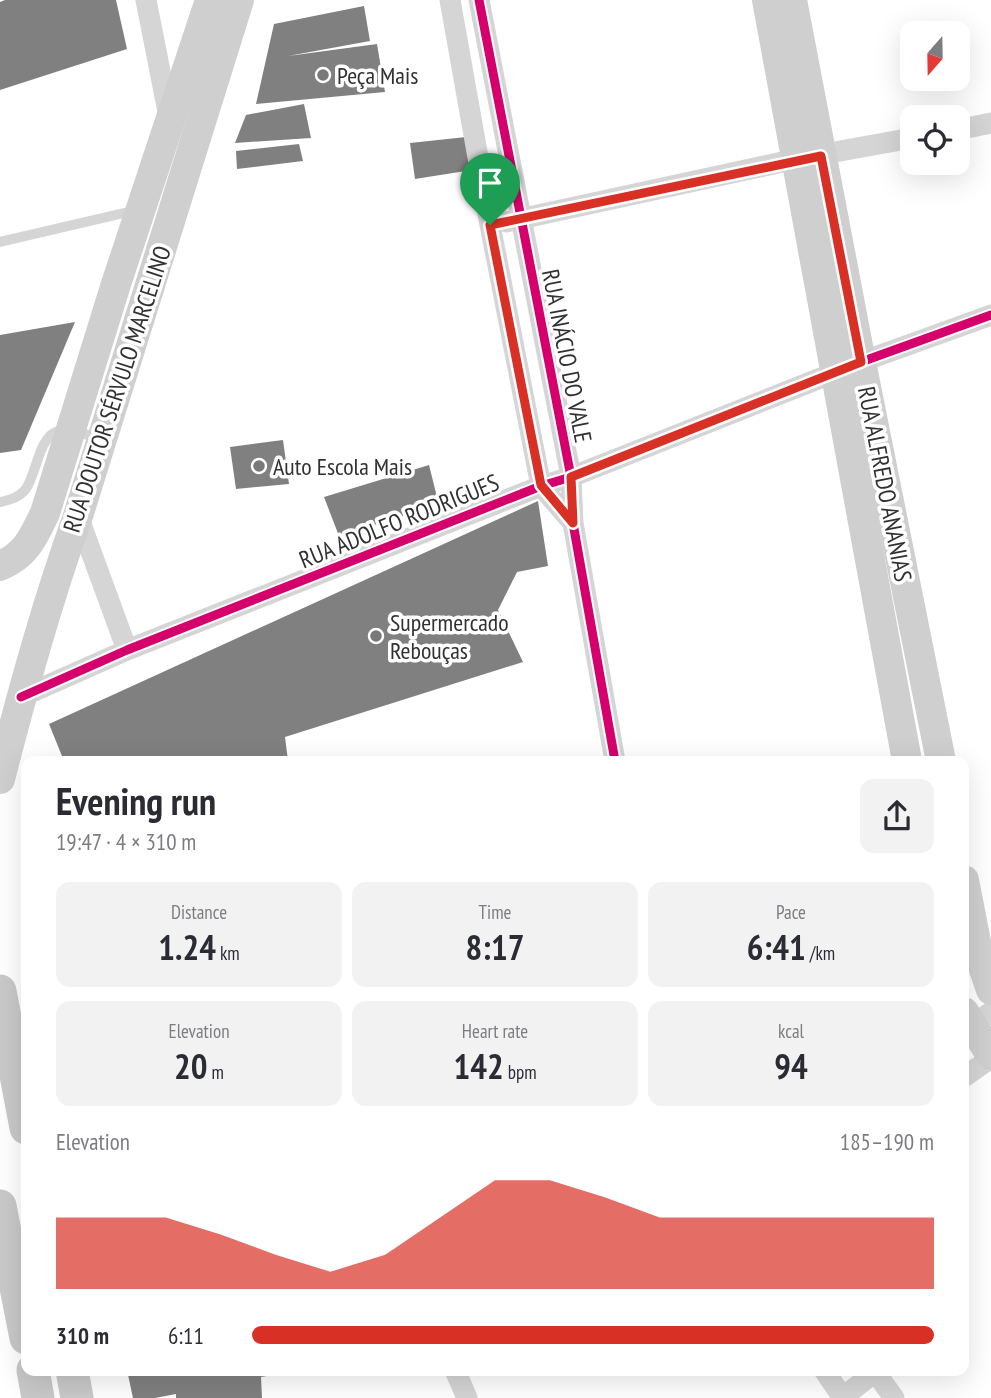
<!DOCTYPE html>
<html lang="en">
<head>
<meta charset="utf-8">
<style>
  :root { --surface:#fff; --page:#f2f2f3; --text:#2b2b33; --muted:#7c7c81; --accent:#d93025 }
  body { margin:0; font-family:"PT Sans Narrow",sans-serif; background:var(--page); color:var(--text); height:100vh; display:flex; flex-direction:column; font-size:26px; white-space:nowrap }
  * { box-sizing:border-box; margin:0 }
  p { font-size:23px; color:var(--muted) }
  .icon { flex:none; width:38px; height:38px; fill:none; stroke:currentColor; stroke-width:2; stroke-linecap:round; stroke-linejoin:round }
  .map { position:relative; flex:1; overflow:hidden }
  .panel { position:absolute; left:21px; top:756px; width:948px; height:620px; display:flex; flex-direction:column; background:var(--surface); border-radius:14px; box-shadow:0 7px 28px #0002 }
  .panel>* { flex:none }
  .needle { width:46px; rotate:200deg }
  .buttons { position:absolute; left:900px; top:21px; display:grid; gap:14px }
  .buttons a { display:grid; place-items:center; width:70px; height:70px; border-radius:14px; background:var(--surface); box-shadow:0 7px 28px #0002; font-size:35px }
  .pin { position:absolute; display:grid; place-items:center; width:60px; height:60px; color:#fff; margin:-72px -30px; border-radius:50% 50% 50% 0; rotate:-45deg; box-shadow:0 0 7px #0007 }
  .pin .icon { rotate:45deg }
  .round { display:grid; place-items:center; flex:none; width:74px; height:74px; border-radius:14px; background:var(--page) }
  .headline { display:flex; align-items:center; justify-content:space-between; height:119px; padding:0 35px }
  h1 { font-size:38px; font-weight:700; line-height:52px }
  .stats { display:grid; grid-template-columns:repeat(3,1fr); gap:10px; height:119px; padding:7px 35px }
  .stats div { display:grid; align-content:center; border-radius:14px; background:var(--page); text-align:center }
  .stats b { font-size:35px; font-weight:700 }
  .stats small { font-size:19px; font-weight:400 }
  .stats p { font-size:19px }
  .chart { height:196px; padding:14px 35px }
  .chart p { display:flex; justify-content:space-between }
  .chart svg { width:100%; height:126px; margin-top:7px; fill:var(--accent); opacity:.7 }
  ul { padding:0 35px; list-style:none; font-size:23px }
  li { display:grid; grid-template-columns:112px 84px 1fr; align-items:center; height:52px }
  li i { height:18px; border-radius:9px; background:var(--accent) }
  .map>svg:first-child { display:block }
  .building { fill:#808080 }
  .lines { fill:none; stroke-linecap:round; stroke-linejoin:round }
  .service { stroke:#d5d5d5; stroke-width:10 }
  .minor { stroke:#d5d5d5; stroke-width:21 }
  .secondary { stroke:#cfcfcf; stroke-width:30 }
  .primary { stroke:#c9c9c9; stroke-width:33 }
  .cycleway-casing { stroke:#fff; stroke-width:13 }
  .cycleway { stroke:#d6006c; stroke-width:9 }
  .route-casing { stroke:#fff; stroke-width:14 }
  .route { stroke:#d93025; stroke-width:9 }
  .poi-dot { fill:#797979; stroke:#fff; stroke-width:2.5 }
  .labels { text-anchor:middle; dominant-baseline:central; stroke-width:7; stroke-linejoin:round; paint-order:stroke }
  .poi-label { font-size:24px; fill:#313131; stroke:#fff; text-anchor:start }
  .street-label { font-size:24px; fill:#313131; stroke:#fff }
</style>
</head>
<body>
<div class="map">
<svg width="991" height="1398" viewBox="0 0 991 1398">
  <rect width="100%" height="100%" fill="#fff"/>
  <g class="building">
    <path d="M5,0H116L127,49L0,90V2Z"/>
    <path d="M364,6L370,41L288,56L377,44L385,92L256,104L274,24Z"/>
    <path d="M304,104L311,138L235,143L246,115Z"/>
    <path d="M466,137L472,170L415,179L410,143Z"/>
    <path d="M299,144L303,161L237,169L236,151Z"/>
    <path d="M75,322L21,450L0,453V335Z"/>
    <path d="M283,440L289,484L236,489L230,447Z"/>
    <path d="M429,465L439,505L339,536L324,497Z"/>
    <path d="M538,501L548,566L517,572L498,610L523,662L285,737L288,761H64L49,724Z"/>
    <path d="M127,1370H290V1372L261,1377L262,1398H176V1394L155,1398H133Z"/>
  </g>
  <g class="lines">
    <g class="service">
      <path d="M0,242L137,210"/>
      <path d="M0,502C9,500 18,498 25,490C36,477 38,439 56,432C70,427 87,435 100,439"/>
    </g>
    <g class="minor">
      <path d="M146,0L169,117"/>
      <path d="M450,0L490,225L541,486L573,523"/>
      <path d="M479,0L571,477L573,523L615,761"/>
      <path d="M957,130L991,123"/>
      <path d="M506,222L796,159L912,138"/>
      <path d="M78,516L127,650"/>
      <path d="M21,697L127,650L541,486L571,477L861,362L991,315"/>
      <path d="M964,1031L991,1012"/>
      <path d="M964,1077L991,1058"/>
      <path d="M455,1370L467,1398"/>
      <path d="M824,1370L843,1398"/>
      <path d="M874,1370L894,1398"/>
      <path d="M843,1397L875,1372"/>
    </g>
    <g class="secondary">
      <path d="M767,0L907,761"/>
      <path d="M792,0L861,362L941,761"/>
      <path d="M0,566C26,555 33,538 45,513L116,284L210,0"/>
      <path d="M0,779C23,690 47,602 78,516L239,0"/>
      <path d="M964,880L978,952L991,990"/>
      <path d="M964,1012L991,1055"/>
    </g>
    <g class="primary">
      <path d="M0,991L26,1128"/>
      <path d="M0,1206L26,1338"/>
      <path d="M33,1370L38,1398"/>
      <path d="M72,1370L77,1398"/>
    </g>
    <g class="cycleway-casing">
      <g id="cycleway">
        <path d="M479,0L571,477L573,523L615,761"/>
        <path d="M21,697L127,650L541,486L571,477L861,362L991,315"/>
      </g>
    </g>
    <use href="#cycleway" class="cycleway"/>
  </g>
  <g class="lines">
    <g class="route-casing">
      <path id="route" d="M821,156L861,362L571,477L573,523L541,485L490,225Z"/>
    </g>
    <use href="#route" class="route"/>
  </g>
  <g class="poi-dot">
    <circle cx="323" cy="75" r="7"/>
    <circle cx="259" cy="466" r="7"/>
    <circle cx="376" cy="636" r="7"/>
  </g>
  <g class="labels">
    <g class="poi-label">
      <text x="337" y="75">Peça Mais</text>
      <text x="273" y="466">Auto Escola Mais</text>
      <text x="390" y="622">Supermercado<tspan x="390" dy="28">Rebouças</tspan></text>
    </g>
    <g class="street-label">
      <text transform="translate(567 356) rotate(79)">RUA INÁCIO DO VALE</text>
      <text transform="translate(117 389) rotate(-72)">RUA DOUTOR SÉRVULO MARCELINO</text>
      <text transform="translate(885 484) rotate(79)">RUA ALFREDO ANANIAS</text>
      <text transform="translate(399 521) rotate(-22)">RUA ADOLFO RODRIGUES</text>
    </g>
  </g>
</svg>
<div class="buttons">
<a><svg class="needle" viewBox="-14 -14 28 28"><path d="M0-13l5 13h-10z" fill="#e53935"/><path d="M0 13l5-13h-10z" fill="#7c7c81"/></svg></a>
<a><svg class="icon" aria-label="locate" viewBox="0 0 24 24"><circle cx="12" cy="12" r="6"/><path d="M12 2v4M12 18v4M2 12h4M18 12h4"/></svg></a>
</div>
<div class="pin" style="left:490px;top:225px;background:#1e9e55"><svg class="icon" aria-label="arrive" viewBox="0 0 24 24"><path d="M6 21V4h12l-3 4 3 4H6"/></svg></div>
<section class="panel">
<div class="headline"><div><h1>Evening run</h1><p>19:47 · 4 × 310 m</p></div><a class="round"><svg class="icon" aria-label="share" viewBox="0 0 24 24"><path d="M12 15V3M7 8l5-5 5 5M5 13v7h14v-7"/></svg></a></div>
<div class="stats">
<div><p>Distance</p><b>1.24<small> km</small></b></div>
<div><p>Time</p><b>8:17</b></div>
<div><p>Pace</p><b>6:41<small> /km</small></b></div>
</div>
<div class="stats">
<div><p>Elevation</p><b>20<small> m</small></b></div>
<div><p>Heart rate</p><b>142<small> bpm</small></b></div>
<div><p>kcal</p><b>94</b></div>
</div>
<div class="chart"><p><span>Elevation</span>185–190 m</p>
<svg viewBox="0 0 160 44" preserveAspectRatio="none"><path d="M0 44V19L10 19L20 19L30 25L40 32L50 38L60 32L70 19L80 6L90 6L100 12L110 19L120 19L130 19L140 19L150 19L160 19V44z"/></svg>
</div>
<ul>
<li><b>310 m</b>6:11<i style="width:100%"></i></li>
</ul>
</section>
</div>
</body>
</html>
